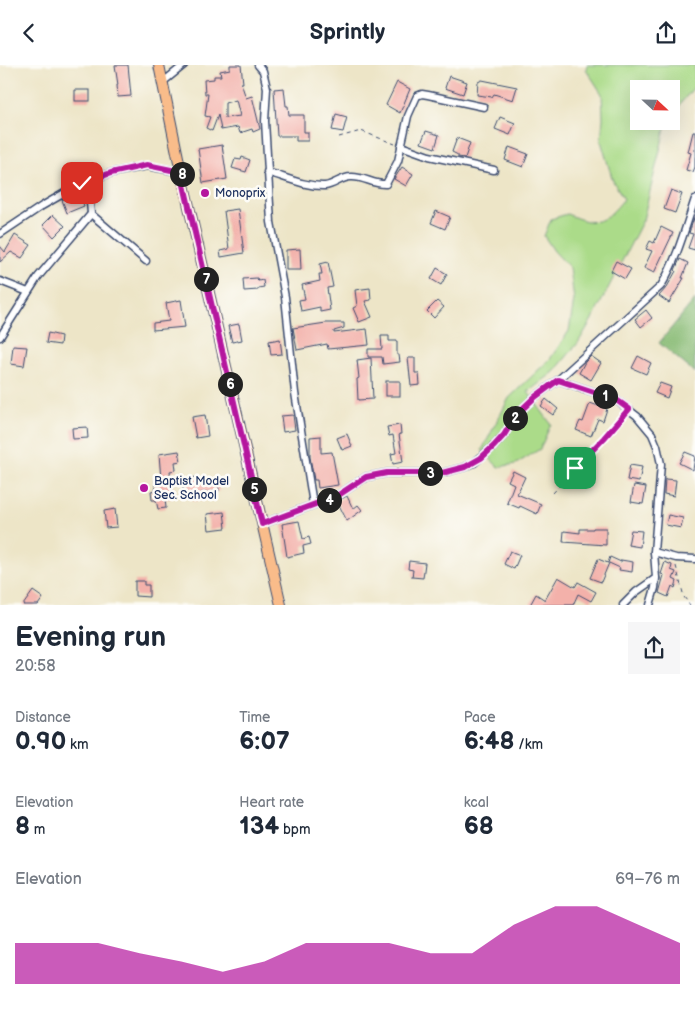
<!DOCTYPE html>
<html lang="en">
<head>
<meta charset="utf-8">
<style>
  :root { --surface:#fff; --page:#f6f6f7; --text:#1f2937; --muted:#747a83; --accent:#b5179e }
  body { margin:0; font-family:"Balsamiq Sans",sans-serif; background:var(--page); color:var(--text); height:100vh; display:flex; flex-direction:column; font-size:19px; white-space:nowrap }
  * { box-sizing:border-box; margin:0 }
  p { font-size:16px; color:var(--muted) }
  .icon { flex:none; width:28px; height:28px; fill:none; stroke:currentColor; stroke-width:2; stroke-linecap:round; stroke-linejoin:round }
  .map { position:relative; height:540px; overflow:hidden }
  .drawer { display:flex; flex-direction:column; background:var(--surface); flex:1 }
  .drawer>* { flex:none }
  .needle { width:32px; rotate:112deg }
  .buttons { position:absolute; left:630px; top:15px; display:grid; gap:10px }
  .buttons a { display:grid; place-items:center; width:50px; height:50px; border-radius:0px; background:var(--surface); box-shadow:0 5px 20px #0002; font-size:25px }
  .pin { position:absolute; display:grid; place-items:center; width:42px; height:42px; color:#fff; margin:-21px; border-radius:10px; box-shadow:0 2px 8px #0006 }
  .km { position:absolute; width:25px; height:25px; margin:-12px; border-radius:50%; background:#222; color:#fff; font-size:14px; line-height:25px; text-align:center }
  .round { display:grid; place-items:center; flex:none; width:52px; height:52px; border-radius:0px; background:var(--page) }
  .summary { display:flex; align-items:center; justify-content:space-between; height:85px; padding:0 15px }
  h1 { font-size:28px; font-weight:700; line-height:38px }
  .stats { display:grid; grid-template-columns:repeat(3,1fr); gap:8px; height:85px; padding:5px 15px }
  .stats div { display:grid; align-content:center }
  .stats b { font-size:25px; font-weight:700 }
  .stats small { font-size:14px; font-weight:400 }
  .stats p { font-size:14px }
  .chart { height:140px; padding:10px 15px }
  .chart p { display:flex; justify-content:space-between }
  .chart svg { width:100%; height:90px; margin-top:5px; fill:var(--accent); opacity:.7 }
  header { display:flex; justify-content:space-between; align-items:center; height:65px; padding:0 15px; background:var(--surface); font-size:22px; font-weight:700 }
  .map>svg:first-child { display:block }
  .green { fill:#abdb89; stroke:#638574 }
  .forest { fill:#88bb75; stroke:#52756a }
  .building { fill:#f3b1aa; fill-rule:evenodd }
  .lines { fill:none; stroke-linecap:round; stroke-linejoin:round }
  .minor-casing { stroke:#3a4a6e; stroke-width:9 }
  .primary-casing { stroke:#3a4a6e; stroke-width:12 }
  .path { stroke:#3a4a6e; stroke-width:1; stroke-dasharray:4 4; stroke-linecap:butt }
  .minor { stroke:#fff; stroke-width:6 }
  .primary { stroke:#f9bc8a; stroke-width:10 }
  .route-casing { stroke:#fff; stroke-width:10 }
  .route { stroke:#b5179e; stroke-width:6 }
  .poi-dot { fill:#b5179e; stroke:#fdfcf7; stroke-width:2 }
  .labels { text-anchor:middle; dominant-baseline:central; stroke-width:5; stroke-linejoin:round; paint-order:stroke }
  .poi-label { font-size:12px; fill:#1b2f5e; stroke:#fdfcf7; text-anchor:start }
</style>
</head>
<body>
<header><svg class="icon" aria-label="back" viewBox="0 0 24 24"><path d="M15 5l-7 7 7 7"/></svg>Sprintly<svg class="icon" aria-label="share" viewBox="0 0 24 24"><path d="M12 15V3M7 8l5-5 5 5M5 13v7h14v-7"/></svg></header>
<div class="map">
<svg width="695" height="540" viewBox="0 0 695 540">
  <rect width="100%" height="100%" fill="#fdfcf7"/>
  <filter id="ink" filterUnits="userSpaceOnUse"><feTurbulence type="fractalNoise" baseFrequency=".02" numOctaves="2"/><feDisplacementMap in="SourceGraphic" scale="10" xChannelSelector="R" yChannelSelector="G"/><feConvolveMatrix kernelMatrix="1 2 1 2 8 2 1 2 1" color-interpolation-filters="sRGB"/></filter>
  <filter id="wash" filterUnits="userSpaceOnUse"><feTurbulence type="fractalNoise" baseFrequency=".0096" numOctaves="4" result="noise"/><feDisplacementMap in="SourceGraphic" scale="20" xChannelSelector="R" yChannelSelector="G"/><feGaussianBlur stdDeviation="1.12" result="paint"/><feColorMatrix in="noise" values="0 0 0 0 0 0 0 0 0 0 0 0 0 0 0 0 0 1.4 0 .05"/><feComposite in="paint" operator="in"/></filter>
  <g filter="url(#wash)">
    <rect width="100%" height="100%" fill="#ede5c7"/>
    <path class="green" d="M587,0H695V21L671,50V24H639V56H667L643,155L594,251L578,278L554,307L528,327L551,359L540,384L516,399L498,402L482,385L509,333L550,294L569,266L574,235L570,203L554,186L544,171L551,154L567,149C597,162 603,159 624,134L613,116L601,76L603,53L602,29L586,4Z"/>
    <path class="forest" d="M695,234V308L659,278Z"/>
    <g id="blocks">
      <g class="building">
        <path d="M115,0H128L131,31L118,32L117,20H118Z"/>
        <path d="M230,0H241L243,18H241L246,33L252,31L260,64L253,67L252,64L240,68L238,62L221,65L218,50L212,66L206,63L210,52L205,51L208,29H205L204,15L214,14V11H221L220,6L230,4ZM236,35L240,51L225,53V38Z"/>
        <path d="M449,11L467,17L463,29L445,23Z"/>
        <path d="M482,15L517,22L513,35L494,29L492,32L477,30L478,17Z"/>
        <path d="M397,17L410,24L400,48L386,40Z"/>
        <path d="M284,23L286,41H288L289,50H304V67H308V76H296V71H277L274,24Z"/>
        <rect x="75" y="25" width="15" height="11"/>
        <path d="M336,49L347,52L343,67L332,65Z"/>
        <path d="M500,52L515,58L510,70L495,64Z"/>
        <path d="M426,66L439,70L435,83L421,78Z"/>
        <path d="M693,67H695V102L693,107L686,105L691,88L688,87Z"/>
        <path d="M457,73L470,78L465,93L458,92V90L452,87Z"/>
        <path d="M222,80L227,114L203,118L198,84Z"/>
        <path d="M509,82L528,89L523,102L505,95Z"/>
        <path d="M242,92L250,95L246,107L232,103L235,94L241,95Z"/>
        <path d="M402,102L413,109L406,121L394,114Z"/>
        <path d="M671,125L682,129L675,148L664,144Z"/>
        <path d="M79,127L84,141L67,148L62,135Z"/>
        <path d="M238,144L244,188L221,192L220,186L229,184L224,146Z"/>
        <path d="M436,146L450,152L445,164L431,158Z"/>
        <path d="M53,150L65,161L54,172L43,160Z"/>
        <path d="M694,153H695V185L688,183L693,169L689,168Z"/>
        <path d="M661,162L673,168L654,208L644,203L652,186L646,184L650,176L654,178Z"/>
        <path d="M15,170L31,180L22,193L11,187L0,197V181L5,187Z"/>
        <path d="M300,184L301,205H286V185Z"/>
        <path d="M680,194L688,198L682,213H684L669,238L659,231L667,222L676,206L675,205Z"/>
        <path d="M616,196L631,204L625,214L611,206Z"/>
        <path d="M328,197L333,222L327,223L330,245L320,247V242L301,246L299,235L305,234L302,220L320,216L319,209H322L320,199Z"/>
        <path d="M437,203L447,209L441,220L431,214Z"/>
        <path d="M257,213L258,216L263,215L264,222L258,223V225L244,226L243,214Z"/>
        <path d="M370,223L371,235L365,236L372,252L359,257L353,243L357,241L355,225Z"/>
        <path d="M181,235L185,262L153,265V258L169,256L166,238Z"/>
        <path d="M437,236L444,242L434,253L427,246Z"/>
        <path d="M646,245L652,253L641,262L635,254Z"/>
        <path d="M326,258H344V263L334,266V268L367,264L369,280L328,284L327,279L297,285L293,263Z"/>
        <path d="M239,259L242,275L232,277L228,261Z"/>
        <path d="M48,268L61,271L60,280L46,278Z"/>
        <path d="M381,271H389V276H397V290H399L400,297L383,299L382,292H368V284H382Z"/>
        <path d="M280,274L282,289L271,290L269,276Z"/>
        <path d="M13,281L27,282L24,301L11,299Z"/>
        <path d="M591,291L601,298L591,315L579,308L585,297Z"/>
        <path d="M638,291L651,298L646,309L632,303Z"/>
        <path d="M371,293L373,334L358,335L357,314L359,313L357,295Z"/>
        <path d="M408,293H415V308H419L420,320L411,321Z"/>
        <rect x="386" y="316" width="14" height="15"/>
        <path d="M660,318L671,322L667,333L655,328Z"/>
        <path d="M546,334L558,344L553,350L541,341Z"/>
        <path d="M590,338L607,344L603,356L598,354L591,371L576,365L580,356L583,357Z"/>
        <path d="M205,350L208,371L196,373L192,352Z"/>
        <path d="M293,350L295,365L283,367L281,351Z"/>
        <path d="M400,360L401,369H399L403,397L393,399L391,389L396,388L393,370L389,371L387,362Z"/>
        <path d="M87,362L88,373L73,374L72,363Z"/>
        <path d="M347,369L352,381L342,385L337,373Z"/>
        <path d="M321,371V388L332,387L338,420L318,423L317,415H314L310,392V372Z"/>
        <path d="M179,386L181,396L175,397L176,405L170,406L173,433L165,434L166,443L158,444L156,435H152L151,426L156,425L155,415H161L159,389Z"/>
        <path d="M685,387L695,391L693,405L679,398Z"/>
        <path d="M560,391L572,396L567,409L555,404Z"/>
        <path d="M630,400L642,402L639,417L627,415Z"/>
        <path d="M513,406L525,412L517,429L541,439L537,449L520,441L519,443L507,438L514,419L508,416Z"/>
        <path d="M199,412L200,419L218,418L219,426L201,428L202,436H192L191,430H184L183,421L190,420L189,413Z"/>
        <path d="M665,414L676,415L674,431L664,429Z"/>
        <path d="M634,420L646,422L643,439L631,437Z"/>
        <path d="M347,431L353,444L358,440L362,445L347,456L337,436Z"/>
        <path d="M115,444L117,462L106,463L104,446Z"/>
        <path d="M224,447L226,463L209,465L207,449Z"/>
        <path d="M668,450L683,453L681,463L666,460Z"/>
        <path d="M299,456L303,474L309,472L311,479L303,481L304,488L287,492L282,459Z"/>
        <path d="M593,463H606V480L563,477L564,466L580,468V464H593Z"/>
        <path d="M631,465L642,466L640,482L628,480Z"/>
        <path d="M510,486L520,490L514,504L504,499Z"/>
        <path d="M610,492L621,497V495L633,497L632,507L619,505L620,503L609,498L601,517L590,513L598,494L608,498Z"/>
        <path d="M409,496L425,498L423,513L412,512L413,505L408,504Z"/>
        <path d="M665,497L672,500L671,505L676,507L673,514L677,516L675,523L672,521L668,532L659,528L664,510L661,509Z"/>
        <path d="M558,512L575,522L578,517L596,527L591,536L578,529L573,540H530L536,529L545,535Z"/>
        <path d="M135,516H144V520H149V532L135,531Z"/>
        <path d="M33,526L43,533L38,540H23Z"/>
      </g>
    </g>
  </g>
  <g filter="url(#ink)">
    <use href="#blocks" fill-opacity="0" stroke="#3a4a6e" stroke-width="1"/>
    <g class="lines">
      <g class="minor-casing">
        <g id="minor">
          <path d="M258,0L263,6L267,23L265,56L271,157L285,232L295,328L313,439"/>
          <path d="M163,17L184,0"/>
          <path d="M401,81L429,91L494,105"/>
          <path d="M267,107C285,112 306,122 325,121C334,120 342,112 351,112C363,111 374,120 386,119L398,96L408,51L417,31L422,29L428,30L484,42"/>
          <path d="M82,118L90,137L91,149L146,196"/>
          <path d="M0,169L42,141L82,118L111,108L147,101L181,107"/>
          <path d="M0,216L28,227"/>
          <path d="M0,272L38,212L91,149"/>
          <path d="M558,315L615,334L637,351L652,369L657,381L661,399L654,487L656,513L636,527L623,540"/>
          <path d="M262,459L337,431L366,412L387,408H442L465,402L474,398L494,381L504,370L517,349L535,332L558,315L661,221C677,194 685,164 695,134"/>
          <path d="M654,487L676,493L695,494"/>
          <path d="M650,540L655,523L656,513"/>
        </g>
      </g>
      <g class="primary-casing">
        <path id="primary" d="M159,0L181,107L281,540"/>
      </g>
      <g class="path">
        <path d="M339,72L361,66L395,79"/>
        <path d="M553,428L624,350"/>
        <path d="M676,501L684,532L690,540"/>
      </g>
      <use href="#minor" class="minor"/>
      <use href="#primary" class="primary"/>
    </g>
  </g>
  <g class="lines" filter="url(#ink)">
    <g class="route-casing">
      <path id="route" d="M82,118L111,108L147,100L181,107L262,459L337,431L366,412L387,408H442L465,402L481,393L494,381L504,370L517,349L535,332L558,315L615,334L629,344L604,373L575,403"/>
    </g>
    <use href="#route" class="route"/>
  </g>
  <g class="poi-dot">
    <circle cx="205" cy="128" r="5"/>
    <circle cx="144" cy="423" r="5"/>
  </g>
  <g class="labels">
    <g class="poi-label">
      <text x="215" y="128">Monoprix</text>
      <text x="154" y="416">Baptist Model<tspan x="154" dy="14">Sec. School</tspan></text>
    </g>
  </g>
</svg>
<div class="buttons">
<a><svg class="needle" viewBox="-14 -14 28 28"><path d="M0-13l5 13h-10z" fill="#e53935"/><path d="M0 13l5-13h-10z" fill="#747a83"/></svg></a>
</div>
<div class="pin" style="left:575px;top:403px;background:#1e9e55"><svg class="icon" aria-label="arrive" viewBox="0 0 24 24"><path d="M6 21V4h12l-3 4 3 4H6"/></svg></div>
<div class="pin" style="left:82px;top:118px;background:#d93025"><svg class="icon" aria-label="check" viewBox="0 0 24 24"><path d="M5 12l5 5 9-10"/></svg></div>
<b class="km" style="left:605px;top:331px">1</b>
<b class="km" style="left:515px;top:353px">2</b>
<b class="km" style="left:430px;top:408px">3</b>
<b class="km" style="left:329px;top:435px">4</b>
<b class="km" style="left:254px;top:424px">5</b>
<b class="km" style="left:230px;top:319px">6</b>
<b class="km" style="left:206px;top:214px">7</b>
<b class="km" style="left:182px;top:109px">8</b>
</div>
<section class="drawer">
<div class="summary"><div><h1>Evening run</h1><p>20:58</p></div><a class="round"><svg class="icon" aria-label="share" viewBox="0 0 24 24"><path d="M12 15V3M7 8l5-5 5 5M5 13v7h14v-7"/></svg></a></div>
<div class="stats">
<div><p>Distance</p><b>0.90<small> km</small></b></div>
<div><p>Time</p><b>6:07</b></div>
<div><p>Pace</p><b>6:48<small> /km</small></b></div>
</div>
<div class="stats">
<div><p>Elevation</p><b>8<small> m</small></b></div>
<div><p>Heart rate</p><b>134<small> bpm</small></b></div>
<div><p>kcal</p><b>68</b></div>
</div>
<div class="chart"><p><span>Elevation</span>69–76 m</p>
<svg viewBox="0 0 160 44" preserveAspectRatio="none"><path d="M0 44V24L10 24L20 24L30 29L40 33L50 38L60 33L70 24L80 24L90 24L100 29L110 29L120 15L130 6L140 6L150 15L160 24V44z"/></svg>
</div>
</section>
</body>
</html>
